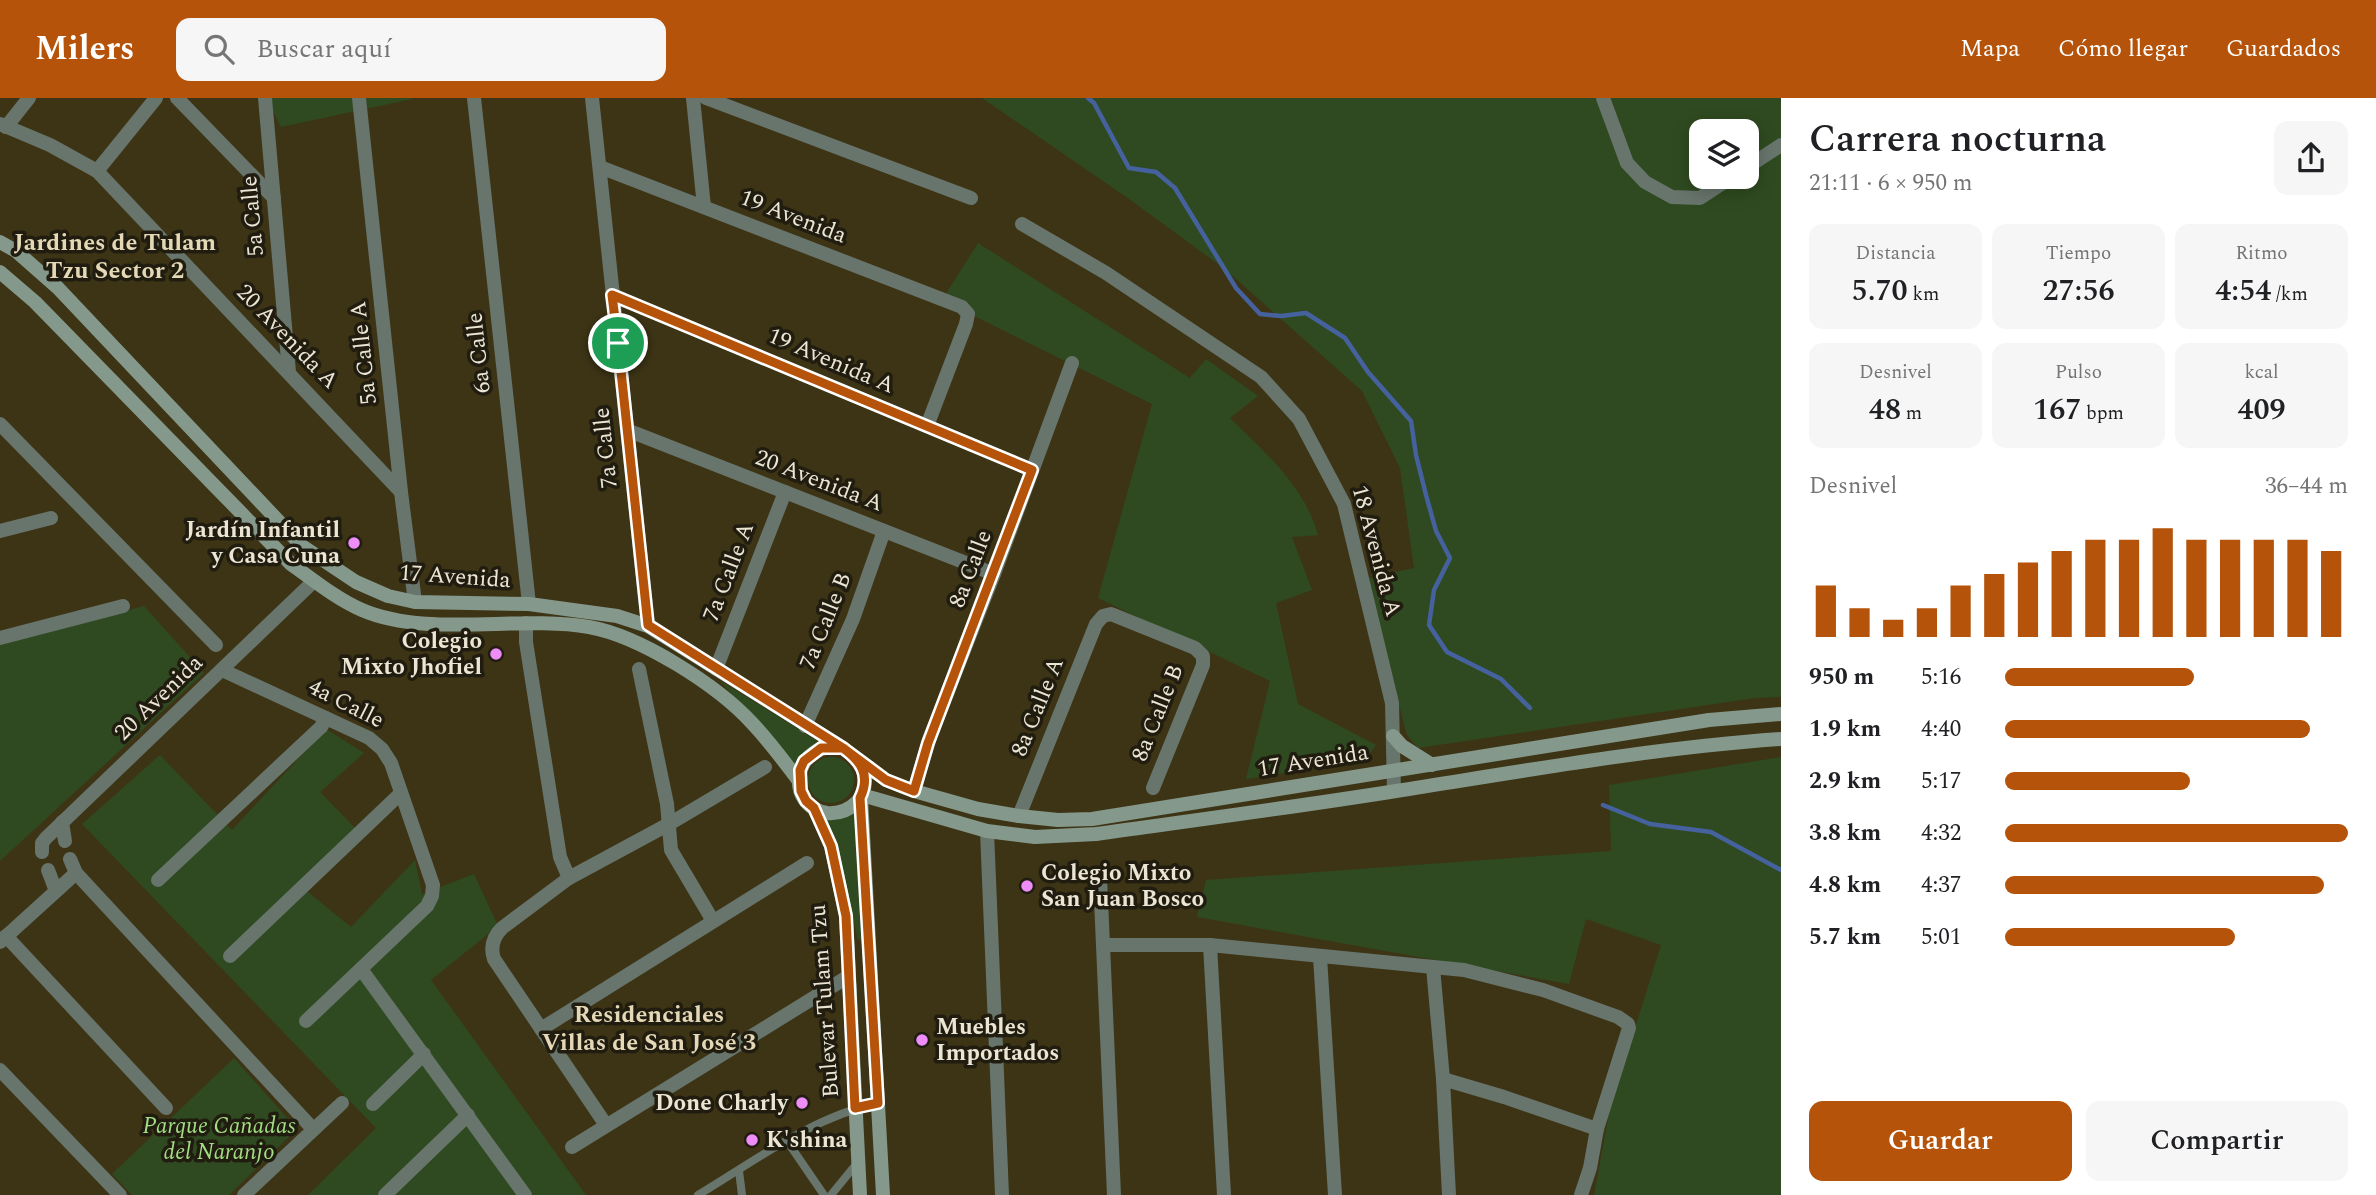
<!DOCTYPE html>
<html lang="es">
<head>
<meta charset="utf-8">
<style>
  :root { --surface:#fff; --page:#f6f6f6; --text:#202124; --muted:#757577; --accent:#b45309 }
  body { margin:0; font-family:Spectral,serif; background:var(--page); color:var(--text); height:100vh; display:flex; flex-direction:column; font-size:26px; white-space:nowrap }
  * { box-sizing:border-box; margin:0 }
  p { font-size:23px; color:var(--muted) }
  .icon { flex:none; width:38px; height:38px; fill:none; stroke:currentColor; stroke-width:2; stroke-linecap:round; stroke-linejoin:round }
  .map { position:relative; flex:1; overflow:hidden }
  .side { display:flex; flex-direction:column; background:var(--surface); width:595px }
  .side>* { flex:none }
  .buttons { position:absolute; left:1689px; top:21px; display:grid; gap:14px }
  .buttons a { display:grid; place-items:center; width:70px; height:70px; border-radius:14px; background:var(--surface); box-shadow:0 4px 18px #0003; font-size:35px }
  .pin { position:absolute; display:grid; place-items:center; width:60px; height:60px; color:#fff; margin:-30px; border:4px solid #fff; border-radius:50%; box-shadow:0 2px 7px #0007 }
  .round { display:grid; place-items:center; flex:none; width:74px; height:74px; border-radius:14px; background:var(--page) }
  .head { display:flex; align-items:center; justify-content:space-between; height:119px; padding:0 28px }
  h1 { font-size:38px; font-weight:600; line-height:52px }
  .figures { display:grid; grid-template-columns:repeat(3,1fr); gap:10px; height:119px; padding:7px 28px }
  .figures div { display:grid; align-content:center; border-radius:14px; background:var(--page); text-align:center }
  .figures b { font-size:30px; font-weight:600 }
  .figures small { font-size:19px; font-weight:400 }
  .figures p { font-size:19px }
  .chart { height:196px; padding:14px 28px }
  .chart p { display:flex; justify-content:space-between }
  .chart svg { width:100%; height:126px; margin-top:7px; stroke:var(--accent); stroke-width:6 }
  .cta { display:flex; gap:14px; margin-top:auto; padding:14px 28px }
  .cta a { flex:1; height:80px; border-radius:14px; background:var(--accent); color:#fff; font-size:28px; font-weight:600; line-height:80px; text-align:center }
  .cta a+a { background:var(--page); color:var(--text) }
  ul { padding:0 28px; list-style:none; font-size:23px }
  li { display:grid; grid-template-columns:112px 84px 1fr; align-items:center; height:52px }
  li i { height:18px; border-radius:9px; background:var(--accent) }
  header { display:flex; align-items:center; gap:42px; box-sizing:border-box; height:98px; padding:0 35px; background:var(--accent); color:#fff }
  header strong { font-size:33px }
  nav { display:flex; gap:38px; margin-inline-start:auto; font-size:24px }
  .search { width:490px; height:63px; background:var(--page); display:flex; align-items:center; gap:18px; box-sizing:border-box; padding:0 24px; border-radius:14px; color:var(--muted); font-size:26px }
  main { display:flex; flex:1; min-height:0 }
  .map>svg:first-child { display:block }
  .green { fill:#2f4a20; fill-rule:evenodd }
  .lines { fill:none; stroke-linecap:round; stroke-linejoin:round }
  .stream { stroke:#45629f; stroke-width:4.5 }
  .lane { stroke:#68756c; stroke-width:8 }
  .street { stroke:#68756c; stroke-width:14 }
  .secondary { stroke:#84998b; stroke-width:14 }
  .route-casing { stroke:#fff; stroke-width:14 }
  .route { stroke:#b45309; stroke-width:9 }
  .poi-dot { fill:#ee8cf8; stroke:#201c0f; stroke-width:2.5 }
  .labels { text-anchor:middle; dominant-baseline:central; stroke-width:7; stroke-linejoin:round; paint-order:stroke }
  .street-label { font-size:23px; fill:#ebe5d4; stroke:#201c0f }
  .poi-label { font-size:23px; font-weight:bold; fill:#ebe5d4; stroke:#201c0f; text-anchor:end }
  .park-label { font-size:23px; font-style:italic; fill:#a2dc83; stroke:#201c0f }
  .neighbourhood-label { font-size:24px; font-weight:bold; fill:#e4d8b6; stroke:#201c0f }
</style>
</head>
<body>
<header>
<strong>Milers</strong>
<div class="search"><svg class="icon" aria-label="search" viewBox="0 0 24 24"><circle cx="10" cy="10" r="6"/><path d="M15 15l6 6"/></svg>Buscar aquí</div>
<nav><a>Mapa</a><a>Cómo llegar</a><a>Guardados</a></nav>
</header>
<main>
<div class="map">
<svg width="1781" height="1097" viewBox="0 0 1781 1097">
  <rect width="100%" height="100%" fill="#3d3416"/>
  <g class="green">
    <path d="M267,0H412V1L281,29Z"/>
    <path d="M982,0H1781V599L1755,600L1418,650L1407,637L1403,623L1369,480L1414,470L1400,370L1362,293L1226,172L1132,103ZM1701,33H1746V79H1701Z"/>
    <path d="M978,145L1190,280L1206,261L1258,298L1230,320C1265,354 1305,389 1318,437L1292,439L1312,492L1276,505L1298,606L1376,647L1365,662L1246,681L1270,583L1098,500L1152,306L942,202Z"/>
    <path d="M144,508L204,575L0,763V547Z"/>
    <path d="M719,582L824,647L796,669Z"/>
    <path d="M326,631L364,655L320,694L361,736L302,789L351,829L415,762L422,796L474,776L498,828L431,882L586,1097H308L376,1030L82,726L160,657L232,732Z"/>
    <path d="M1781,659V1097H1594L1610,1010L1661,847L1586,821L1569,886L1197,819L1206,782L1611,753L1609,687Z"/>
    <circle cx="831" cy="682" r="23"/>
    <path d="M858,706L864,842H858L837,746L823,718Z"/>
    <path d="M234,960L297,1031L229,1097H132L112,1076Z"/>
  </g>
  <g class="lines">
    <g class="stream">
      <path d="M1088,0L1094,5L1129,70L1156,74L1175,90L1236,190L1260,216L1281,218L1306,215L1345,240L1368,274L1411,323L1416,357L1426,397L1436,433L1450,460L1434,492L1429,527L1447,554L1501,581L1530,610"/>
      <path d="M1603,707L1650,726L1711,734L1781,772"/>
    </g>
    <g class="lane">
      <path d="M787,1043L824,1097"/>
      <path d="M739,1073L742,1097"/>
      <path d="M698,1097C755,1063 812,1019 878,1005"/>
      <path d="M831,1097L858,1064"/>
    </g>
    <g class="street">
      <path d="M177,0L274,100"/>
      <path d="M265,0L289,274"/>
      <path d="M359,0L401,394L415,504"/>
      <path d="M474,0L529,506"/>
      <path d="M592,0L648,528"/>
      <path d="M693,0L704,109"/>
      <path d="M706,0L971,100"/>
      <path d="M1603,0L1627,65L1645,84L1672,99L1700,100L1732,79"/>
      <path d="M0,26L50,47L97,73L401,394"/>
      <path d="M6,29L29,0"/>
      <path d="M600,69L962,209L968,216L966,226L927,328"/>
      <path d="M1746,70L1781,47"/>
      <path d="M97,73L156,0"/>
      <path d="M1022,126L1106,175L1261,279L1299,321L1344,406L1392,605L1394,693"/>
      <path d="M612,197L1032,372"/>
      <path d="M0,326L216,547"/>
      <path d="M627,332L994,476"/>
      <path d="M0,433L51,420"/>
      <path d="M526,525V544L560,759L569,780"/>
      <path d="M0,540L123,508"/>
      <path d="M639,571L667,706L671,752L713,823"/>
      <path d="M716,571L785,394"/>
      <path d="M222,572L369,640L382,651L391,665L433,787L432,798L427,808L306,923"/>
      <path d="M805,628L853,521L884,433"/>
      <path d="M914,693L930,639L994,476L1072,265"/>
      <path d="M1019,718L1096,526L1103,518L1111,516L1195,550L1203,558V567L1153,690"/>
      <path d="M62,724L65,743"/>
      <path d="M987,733L1002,1097"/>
      <path d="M42,754V745L46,740L314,483"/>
      <path d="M70,761L76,775L313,1031"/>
      <path d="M48,772L56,793"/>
      <path d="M1100,779L1114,1097"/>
      <path d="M158,782L321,629L326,620"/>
      <path d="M6,838L166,1010"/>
      <path d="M0,844L76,775"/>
      <path d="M1103,847H1210L1464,872L1543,892L1618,919L1628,926L1629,930L1597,1031L1590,1070L1581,1097"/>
      <path d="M1210,847L1224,1097"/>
      <path d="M230,858L401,695"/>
      <path d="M1320,859L1335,1097"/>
      <path d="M1433,869L1443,981L1449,1097"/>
      <path d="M361,871L525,1097"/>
      <path d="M541,931L807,765"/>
      <path d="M0,972L120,1097"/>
      <path d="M1443,981L1504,999L1597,1031"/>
      <path d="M373,1006L424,956"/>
      <path d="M606,1027L494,861C490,849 493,839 502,830L569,780L669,726L765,669"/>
      <path d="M572,1049L849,878"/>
      <path d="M244,1097L342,1005"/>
      <path d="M385,1097L468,1017"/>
    </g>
    <g class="secondary">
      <path d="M0,144L16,153L58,190L302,448L356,484L388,498L415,504L529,506L617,518L648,528L843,650L886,682L914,693L978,711L1019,718L1058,722L1092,721L1709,622L1781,616"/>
      <path d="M0,174L35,204L291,466C312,481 338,502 362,512C427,540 518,517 589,529C640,538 717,587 752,625C769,643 784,663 799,683"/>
      <path d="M1393,638L1402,648L1432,667"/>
      <path d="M841,650C793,642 783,708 827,715C839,716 849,712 857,704C868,692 866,678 860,664"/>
      <path d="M862,697L987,733L1035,739L1096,736C1196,722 1296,709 1396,693C1524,673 1652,650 1781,641"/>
      <path d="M861,700L883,1097"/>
      <path d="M814,710L831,748L846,818L860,1097"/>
    </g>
  </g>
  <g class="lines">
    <g class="route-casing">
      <path id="route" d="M618,245L648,527L843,650C861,663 871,677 860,700L878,1005L855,1010L846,818L831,748L814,710L806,703L801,693L800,672L804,663L821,650H843L886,682L914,693L928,645L1032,372L612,197L618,245"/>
    </g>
    <use href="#route" class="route"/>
  </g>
  <g class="poi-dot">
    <circle cx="354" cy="445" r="7"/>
    <circle cx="496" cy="556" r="7"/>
    <circle cx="1027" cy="788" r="7"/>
    <circle cx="922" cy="942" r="7"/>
    <circle cx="802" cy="1005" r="7"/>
    <circle cx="752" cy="1042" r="7"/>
  </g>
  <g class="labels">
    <g class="street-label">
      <text transform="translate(253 118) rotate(-95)">5a Calle</text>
      <text transform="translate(793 119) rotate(21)">19 Avenida</text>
      <text transform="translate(287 239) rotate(46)">20 Avenida A</text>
      <text transform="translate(364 255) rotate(-96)">5a Calle A</text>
      <text transform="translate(479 255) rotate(-96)">6a Calle</text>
      <text transform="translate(831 263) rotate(23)">19 Avenida A</text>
      <text transform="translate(606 350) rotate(-96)">7a Calle</text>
      <text transform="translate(819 383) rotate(21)">20 Avenida A</text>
      <text transform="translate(1376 453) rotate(75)">18 Avenida A</text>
      <text transform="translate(971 471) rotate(-69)">8a Calle</text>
      <text transform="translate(729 474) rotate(-69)">7a Calle A</text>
      <text transform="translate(455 479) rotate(4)">17 Avenida</text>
      <text transform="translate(826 523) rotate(-68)">7a Calle B</text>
      <text transform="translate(159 600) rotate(-44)">20 Avenida</text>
      <text transform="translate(346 606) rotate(27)">4a Calle</text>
      <text transform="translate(1038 609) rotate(-68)">8a Calle A</text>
      <text transform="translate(1158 615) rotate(-68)">8a Calle B</text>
      <text transform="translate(1313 663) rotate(-9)">17 Avenida</text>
      <text transform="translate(825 903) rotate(-94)">Bulevar Tulam Tzu</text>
    </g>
    <g class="poi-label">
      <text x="340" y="432">Jardín Infantil<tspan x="340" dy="26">y Casa Cuna</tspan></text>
      <text x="482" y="543">Colegio<tspan x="482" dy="26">Mixto Jhofiel</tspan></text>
      <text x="1041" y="775" text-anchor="start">Colegio Mixto<tspan x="1041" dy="26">San Juan Bosco</tspan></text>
      <text x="936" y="929" text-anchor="start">Muebles<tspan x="936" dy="26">Importados</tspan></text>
      <text x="788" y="1005">Done Charly</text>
      <text x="766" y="1042" text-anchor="start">K'shina</text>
    </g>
    <g class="park-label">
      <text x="219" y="1028">Parque Cañadas<tspan x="219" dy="26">del Naranjo</tspan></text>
    </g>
    <g class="neighbourhood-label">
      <text x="115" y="145">Jardines de Tulam<tspan x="115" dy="28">Tzu Sector 2</tspan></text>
      <text x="649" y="917">Residenciales<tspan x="649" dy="28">Villas de San José 3</tspan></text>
    </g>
  </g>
</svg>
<div class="buttons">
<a><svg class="icon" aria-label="layers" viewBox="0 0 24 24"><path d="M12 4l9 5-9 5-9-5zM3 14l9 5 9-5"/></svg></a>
</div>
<div class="pin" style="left:618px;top:245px;background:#1e9e55"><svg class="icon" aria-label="arrive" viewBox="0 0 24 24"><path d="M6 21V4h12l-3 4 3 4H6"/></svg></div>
</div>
<section class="side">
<div class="head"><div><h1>Carrera nocturna</h1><p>21:11 · 6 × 950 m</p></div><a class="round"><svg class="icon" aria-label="share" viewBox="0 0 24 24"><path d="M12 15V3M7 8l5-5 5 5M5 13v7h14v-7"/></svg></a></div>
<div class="figures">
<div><p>Distancia</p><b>5.70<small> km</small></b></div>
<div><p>Tiempo</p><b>27:56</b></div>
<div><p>Ritmo</p><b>4:54<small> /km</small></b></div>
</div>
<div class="figures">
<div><p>Desnivel</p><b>48<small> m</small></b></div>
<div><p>Pulso</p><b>167<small> bpm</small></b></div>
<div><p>kcal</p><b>409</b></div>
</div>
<div class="chart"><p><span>Desnivel</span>36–44 m</p>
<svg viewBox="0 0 160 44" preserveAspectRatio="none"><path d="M5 44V26M15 44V34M25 44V38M35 44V34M45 44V26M55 44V22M65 44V18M75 44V14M85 44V10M95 44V10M105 44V6M115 44V10M125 44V10M135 44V10M145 44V10M155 44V14"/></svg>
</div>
<ul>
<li><b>950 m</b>5:16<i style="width:55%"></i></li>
<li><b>1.9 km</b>4:40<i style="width:89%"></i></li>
<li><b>2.9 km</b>5:17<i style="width:54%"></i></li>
<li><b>3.8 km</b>4:32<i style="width:100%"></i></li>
<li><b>4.8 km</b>4:37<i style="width:93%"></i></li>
<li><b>5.7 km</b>5:01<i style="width:67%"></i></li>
</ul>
<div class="cta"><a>Guardar</a><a>Compartir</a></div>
</section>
</main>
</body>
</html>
